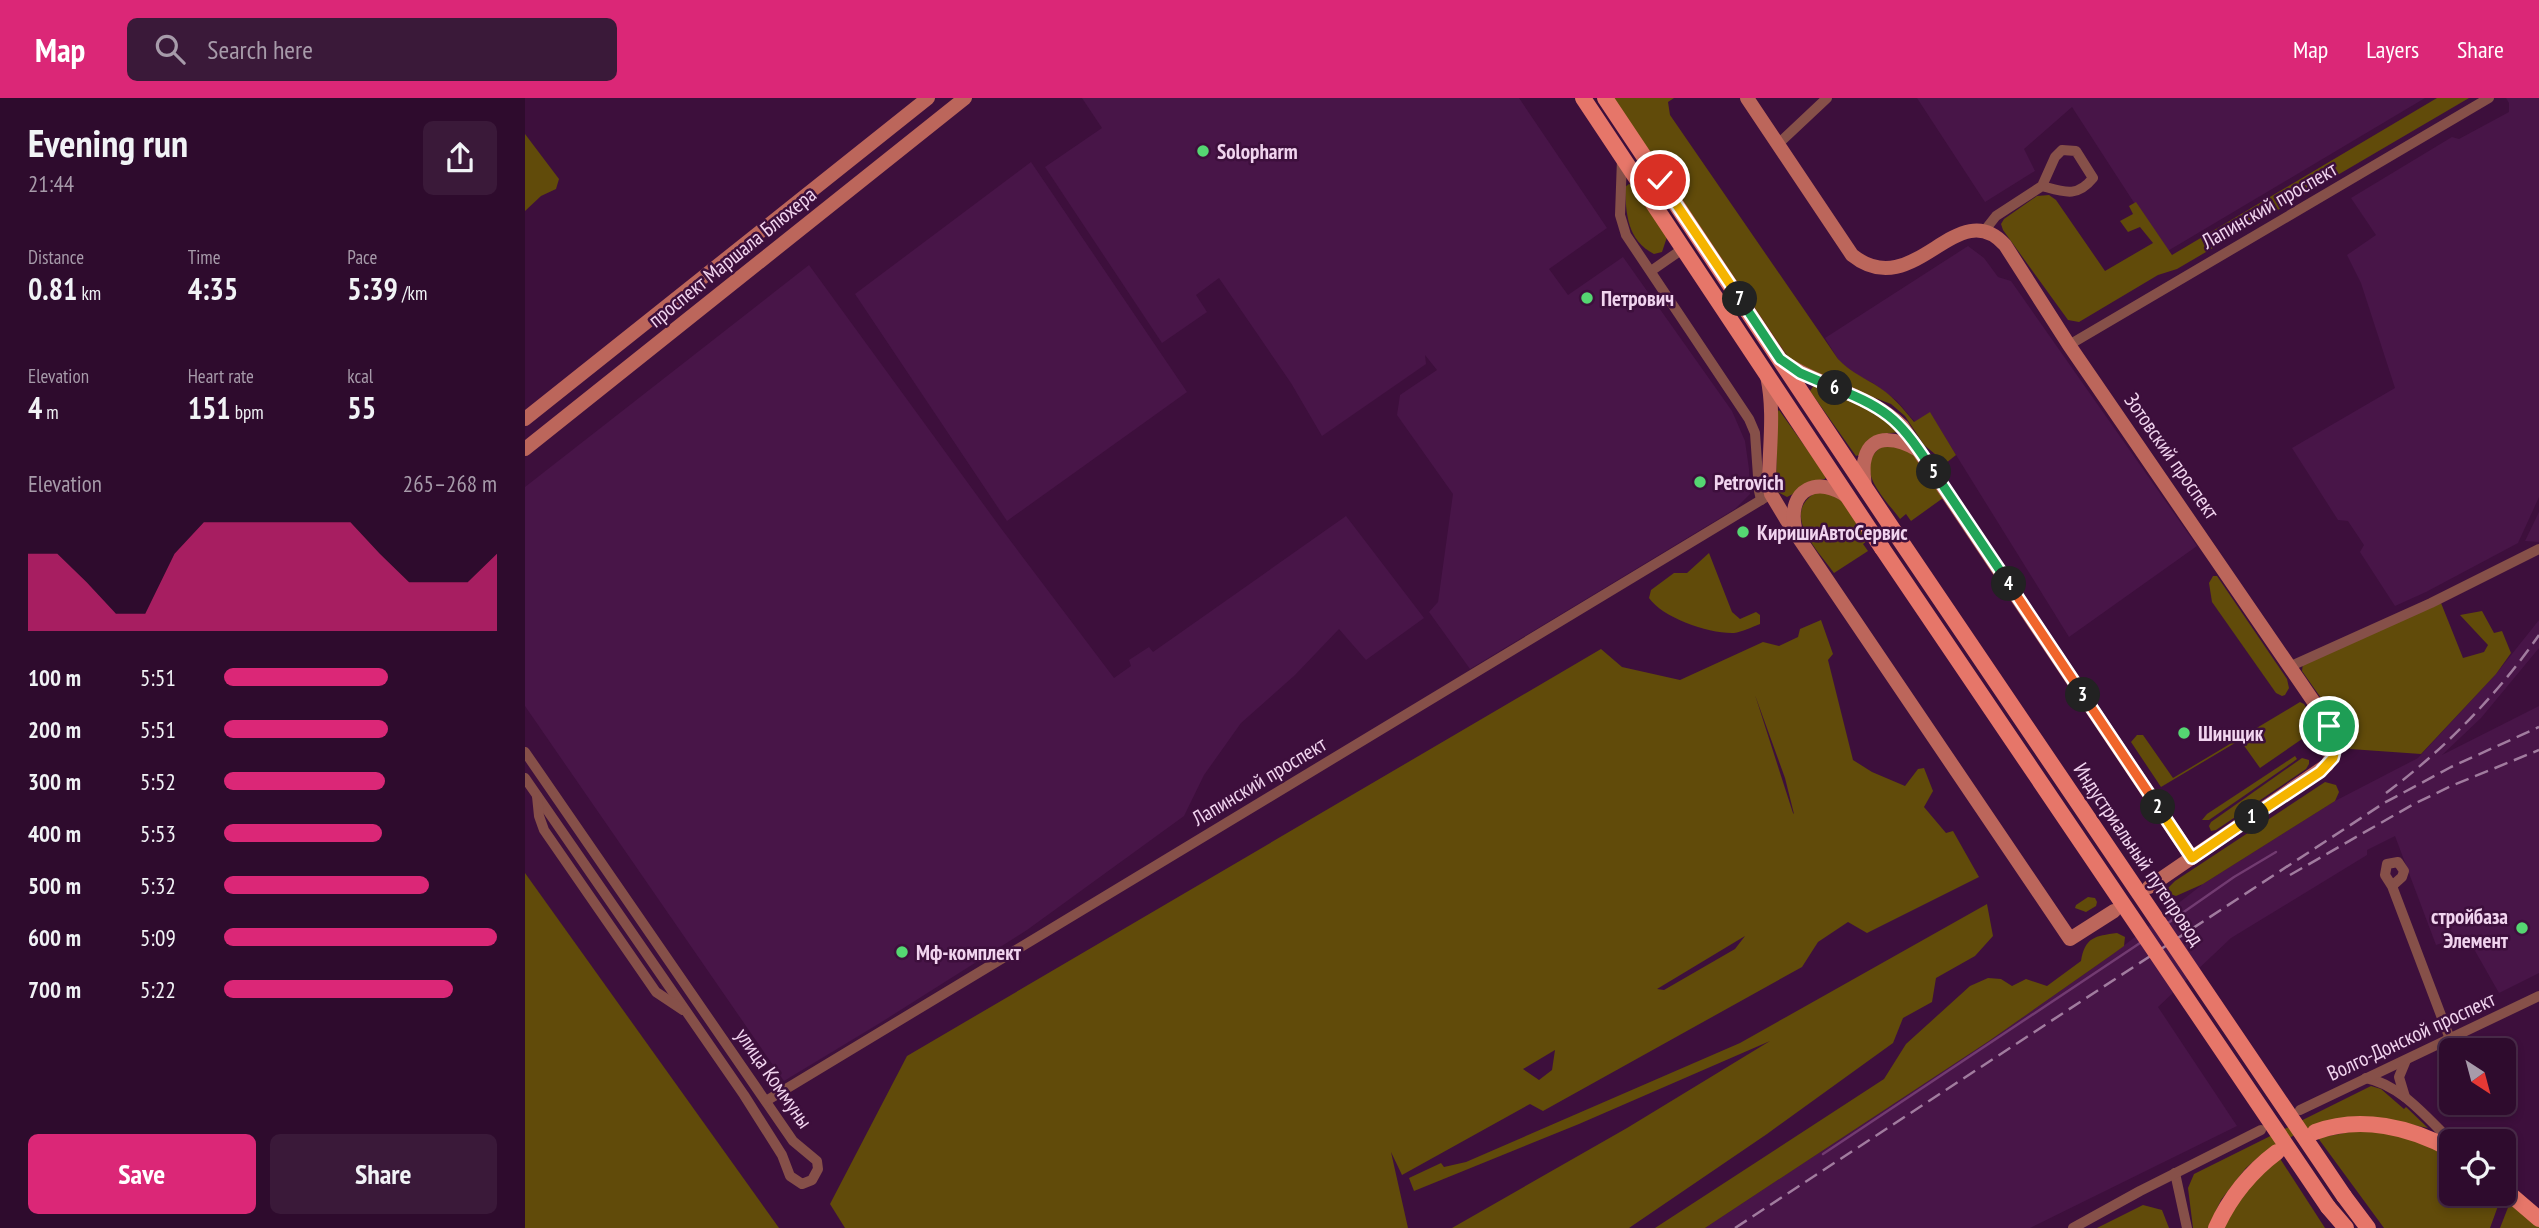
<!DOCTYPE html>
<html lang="en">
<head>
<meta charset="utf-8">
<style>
  :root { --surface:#2e0b2d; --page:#3a1939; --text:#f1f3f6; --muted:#a79baa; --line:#492b49; --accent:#db2777 }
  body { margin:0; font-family:"PT Sans Narrow",sans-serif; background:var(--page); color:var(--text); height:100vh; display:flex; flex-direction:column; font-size:26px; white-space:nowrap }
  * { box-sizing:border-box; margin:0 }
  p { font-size:23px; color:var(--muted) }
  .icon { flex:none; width:38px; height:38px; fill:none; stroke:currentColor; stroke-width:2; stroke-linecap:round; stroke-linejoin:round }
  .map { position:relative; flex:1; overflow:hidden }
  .panel { display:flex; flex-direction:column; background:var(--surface); width:525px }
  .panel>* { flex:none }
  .needle { width:46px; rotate:144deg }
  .fabs { position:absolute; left:1914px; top:940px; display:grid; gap:14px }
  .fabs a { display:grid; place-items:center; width:77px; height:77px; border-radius:10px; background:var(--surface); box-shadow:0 4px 10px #0003,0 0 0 2px var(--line); font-size:35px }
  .pin { position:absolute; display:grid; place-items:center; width:60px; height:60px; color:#fff; margin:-30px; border:4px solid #fff; border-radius:50%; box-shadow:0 2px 7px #0007 }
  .km { position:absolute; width:35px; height:35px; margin:-18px; border-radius:50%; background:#222; color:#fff; font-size:19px; line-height:35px; text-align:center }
  .round { display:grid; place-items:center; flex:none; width:74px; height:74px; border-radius:10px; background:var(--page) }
  .overview { display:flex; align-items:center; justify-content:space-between; height:119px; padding:0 28px }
  h1 { font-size:38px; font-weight:800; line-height:52px }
  .stats { display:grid; grid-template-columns:repeat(3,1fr); gap:10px; height:119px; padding:7px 28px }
  .stats div { display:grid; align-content:center }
  .stats b { font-size:30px; font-weight:800 }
  .stats small { font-size:19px; font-weight:400 }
  .stats p { font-size:19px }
  .chart { height:196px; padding:14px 28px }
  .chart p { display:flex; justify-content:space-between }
  .chart svg { width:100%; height:126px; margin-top:7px; fill:var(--accent); opacity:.7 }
  .cta { display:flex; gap:14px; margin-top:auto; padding:14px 28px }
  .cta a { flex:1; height:80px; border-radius:10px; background:var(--accent); color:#fff; font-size:28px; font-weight:800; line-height:80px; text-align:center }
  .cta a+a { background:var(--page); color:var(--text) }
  ul { padding:0 28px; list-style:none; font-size:23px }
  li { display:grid; grid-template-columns:112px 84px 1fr; align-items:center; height:52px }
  li i { height:18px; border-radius:9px; background:var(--accent) }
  header { display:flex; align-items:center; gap:42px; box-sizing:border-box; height:98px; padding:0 35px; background:var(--accent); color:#fff }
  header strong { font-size:33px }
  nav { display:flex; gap:38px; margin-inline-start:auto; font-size:24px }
  .search { width:490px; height:63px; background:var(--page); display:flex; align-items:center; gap:18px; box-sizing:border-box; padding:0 24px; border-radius:10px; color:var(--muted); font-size:26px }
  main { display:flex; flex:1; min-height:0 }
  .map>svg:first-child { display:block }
  .built { fill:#481548 }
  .green { fill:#614b0a; fill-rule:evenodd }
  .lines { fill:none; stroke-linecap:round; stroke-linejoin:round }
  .stream { stroke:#723b71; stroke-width:2.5 }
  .street { stroke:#865049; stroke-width:10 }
  .secondary { stroke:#bc665b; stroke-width:14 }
  .primary { stroke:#e67669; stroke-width:16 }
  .rail { stroke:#a17c9f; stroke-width:2.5; stroke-dasharray:14 7; stroke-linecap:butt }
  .primary-bridge { stroke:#e67669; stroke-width:16 }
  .split-1-casing { stroke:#fff; stroke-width:14 }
  .split-2-casing { stroke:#fff; stroke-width:14 }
  .split-3-casing { stroke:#fff; stroke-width:14 }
  .split-4-casing { stroke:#fff; stroke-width:14 }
  .split-5-casing { stroke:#fff; stroke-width:14 }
  .split-6-casing { stroke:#fff; stroke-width:14 }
  .split-7-casing { stroke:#fff; stroke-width:14 }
  .split-8-casing { stroke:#fff; stroke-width:14 }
  .split-1 { stroke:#f5b400; stroke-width:9 }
  .split-2 { stroke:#f5b400; stroke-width:9 }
  .split-3 { stroke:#f0652b; stroke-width:9 }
  .split-4 { stroke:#f0652b; stroke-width:9 }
  .split-5 { stroke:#22a559; stroke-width:9 }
  .split-6 { stroke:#22a559; stroke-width:9 }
  .split-7 { stroke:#22a559; stroke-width:9 }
  .split-8 { stroke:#f5b400; stroke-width:9 }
  .poi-dot { fill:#55d672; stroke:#3d0f3c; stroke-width:2.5 }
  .labels { text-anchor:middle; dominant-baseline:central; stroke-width:5; stroke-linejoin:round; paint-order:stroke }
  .poi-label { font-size:21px; font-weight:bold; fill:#f1d4ef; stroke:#3d0f3c; text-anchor:start }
  .street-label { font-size:21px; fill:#f1d4ef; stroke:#3d0f3c }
</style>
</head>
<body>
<header>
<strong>Map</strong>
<div class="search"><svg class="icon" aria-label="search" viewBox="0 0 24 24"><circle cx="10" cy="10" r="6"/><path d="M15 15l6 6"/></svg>Search here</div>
<nav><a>Map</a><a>Layers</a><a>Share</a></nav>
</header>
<main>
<section class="panel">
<div class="overview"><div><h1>Evening run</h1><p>21:44</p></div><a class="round"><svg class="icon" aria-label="share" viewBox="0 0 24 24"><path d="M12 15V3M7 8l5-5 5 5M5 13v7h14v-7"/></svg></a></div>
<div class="stats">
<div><p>Distance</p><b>0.81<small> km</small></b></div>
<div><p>Time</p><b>4:35</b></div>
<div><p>Pace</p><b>5:39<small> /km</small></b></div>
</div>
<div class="stats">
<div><p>Elevation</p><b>4<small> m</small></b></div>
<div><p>Heart rate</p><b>151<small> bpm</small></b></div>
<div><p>kcal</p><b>55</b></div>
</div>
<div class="chart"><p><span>Elevation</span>265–268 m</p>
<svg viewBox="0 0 160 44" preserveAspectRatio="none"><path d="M0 44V17L10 17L20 27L30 38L40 38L50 17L60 6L70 6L80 6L90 6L100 6L110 6L120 17L130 27L140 27L150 27L160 17V44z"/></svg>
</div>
<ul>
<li><b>100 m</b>5:51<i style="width:60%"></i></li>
<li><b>200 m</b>5:51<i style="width:60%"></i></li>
<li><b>300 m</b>5:52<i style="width:59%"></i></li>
<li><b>400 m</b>5:53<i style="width:58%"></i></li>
<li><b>500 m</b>5:32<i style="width:75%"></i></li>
<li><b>600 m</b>5:09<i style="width:100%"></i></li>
<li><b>700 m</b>5:22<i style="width:84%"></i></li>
</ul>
<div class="cta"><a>Save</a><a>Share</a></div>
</section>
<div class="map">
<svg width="2014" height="1130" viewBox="0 0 2014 1130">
  <rect width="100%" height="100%" fill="#3d0f3c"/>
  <g class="built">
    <path d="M557,0H994L1082,130L1024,171L1043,197L1098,159L1207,313L1220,343L1224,371L1225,396L1210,411L945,571L904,514L913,504L928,396L872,317L875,297L912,272L900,257L901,266L797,338L766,285L694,180L671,197L682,214L637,245L520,69L577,30Z"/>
    <path d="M1392,0H1900L1641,154L1547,9L1499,51L1510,73L1460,104Z"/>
    <path d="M1981,0H2014V399L1993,445L1901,494L1870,508L1835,454L1839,447L1823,423L1813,422L1767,350L1870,290L1836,185L1822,157L1851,137L1826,100L1927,39L1934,41L1984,14V5Z"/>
    <path d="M506,64L662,294L482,423L330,196Z"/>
    <path d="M1443,148L1459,160L1473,179L1486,183L1672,448L1544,539L1405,315L1390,324L1372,303L1348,285L1326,275L1313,261L1300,240Z"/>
    <path d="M284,167L475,429L589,580L606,568L604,562L624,549L628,554L821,418L899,520L841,562L814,531L770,577L716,625L679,677L659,718L502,832L355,925L259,983L0,608V389Z"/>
    <path d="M2014,414V444L2000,443Z"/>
    <path d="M2014,522V550L1956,620L1917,657L2014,608V875L1974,895L1941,837L1911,847L1870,738L1842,752V757L1706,840L1633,909L1712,1028L1505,1130H1180L1464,943L1588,856L1678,786L1810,703L1893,660L1971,576Z"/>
  </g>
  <g class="green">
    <path d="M1088,0H1149L1143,4L1145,17L1313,261C1326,274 1334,277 1349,286C1366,296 1377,309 1389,324L1405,314L1431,357L1421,365L1399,347L1380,318L1366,306L1282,274L1267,265Z"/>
    <path d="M1912,0H1944L1652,171L1633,177L1554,224L1543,222L1478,132L1476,126L1479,121L1512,98L1524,97L1531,102L1580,173L1628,145L1615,129L1603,134L1595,123L1608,116L1604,108L1611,104L1647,157Z"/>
    <path d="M0,36L34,81L31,91L16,98L0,113Z"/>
    <path d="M1104,86L1107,87L1142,139L1137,154L1129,156C1102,142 1101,116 1100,89Z"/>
    <path d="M1289,287L1352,311L1375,334L1356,336L1334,357L1331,358L1285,293Z"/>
    <path d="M1254,312L1301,378L1300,381C1284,383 1276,393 1262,399L1251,393L1252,314Z"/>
    <path d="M1361,346L1386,353L1418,400L1386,423L1381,416L1375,421C1358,398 1324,367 1361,346Z"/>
    <path d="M1292,394L1313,398L1344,441L1338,446L1343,453L1309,475C1293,452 1254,415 1292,394Z"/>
    <path d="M1184,455L1207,514L1215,521L1231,514L1235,517V526C1227,529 1217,534 1209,535C1184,536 1138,520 1124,500L1126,492L1149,475H1162Z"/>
    <path d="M1688,478H1692L1762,581L1764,590L1760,597L1757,598L1751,595L1687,504L1684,485Z"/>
    <path d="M1916,505L1938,560L1959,554L1963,547L1935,517L1957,513L1969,535L1977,533L1986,555L1971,576L1896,656L1825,651L1808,617L1777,573L1778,565Z"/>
    <path d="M1296,522L1308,556L1303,562L1328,662L1347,674L1380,688L1393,671L1399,670L1408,693L1399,709L1421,735L1428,733L1454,779L1342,835L1323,824L1293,844L1277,869L1018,1013L1005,1006L877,1077L866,1054L883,1130H320L305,1106L382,958L1076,551L1097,569L1155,582L1238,544L1254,548L1273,539L1275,531ZM1230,597L1260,680L1269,716L1268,715ZM1220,838L1210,851L1139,892L1132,891ZM1030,952L1027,972L1014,982L998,971Z"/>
    <path d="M1775,604L1779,606L1793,630L1735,670L1715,642L1636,689L1606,644L1612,637H1618L1648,680Z"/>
    <path d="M1770,658L1772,661L1768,664L1684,722H1677L1682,716Z"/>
    <path d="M1777,660L1784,662V666L1781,671L1691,732L1686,733L1684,728L1686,724Z"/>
    <path d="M1800,684L1811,687L1814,694L1810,703L1678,786L1651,798L1645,796L1643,790L1650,783Z"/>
    <path d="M0,775L254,1130H0Z"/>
    <path d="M1563,799L1570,800L1572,804L1571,808L1561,814L1550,810L1551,807Z"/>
    <path d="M1462,806L1468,838L1450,858L1411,880L1407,904L1378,920L1368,945L1242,1036L1104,1130H927L1102,1030L1245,943L1054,1026L889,1093L884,1080L916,1065L919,1069L941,1064L1215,945Z"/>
    <path d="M1592,835L1600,839L1599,848L1588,856L1464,943L1180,1130H1130L1359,981L1381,946L1445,888L1463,880L1476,881L1487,888L1501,881L1522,888L1556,863C1560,839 1570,838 1592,835Z"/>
    <path d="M1846,988L1856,991L1879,1011L1881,1009L1903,1030L1854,1020L1793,1027L1771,1036L1736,1057L1721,1070L1696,1102L1683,1130H1668L1663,1090L1669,1076Z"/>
    <path d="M1835,1032L1870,1035L1927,1057V1096H1973V1108L1965,1130H1859L1793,1040Z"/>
    <path d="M1754,1059L1800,1130H1697L1711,1103Z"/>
    <path d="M1987,1105L2014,1128V1130H1975L1984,1107Z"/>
    <path d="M1618,1107L1637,1112L1644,1130H1572Z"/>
  </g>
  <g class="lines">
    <g class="stream">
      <path d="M1643,825L1709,779L1751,754"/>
      <path d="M1298,1056L1618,843"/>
    </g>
    <g class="street">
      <path d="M1253,46L1302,0"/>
      <path d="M1097,61L1095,117L1101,137L1224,321L1230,335L1234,393L1236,402"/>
      <path d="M1460,132L1471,118L1517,88L1530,59L1537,52L1551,53L1568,80C1552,100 1539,94 1517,88"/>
      <path d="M1126,173L1159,150"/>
      <path d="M1544,247L1964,0"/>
      <path d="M1766,568L1906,505L2014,451"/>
      <path d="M0,654L268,1043L292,1063L293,1071L287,1082L277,1086L265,1078L257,1057L219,997L0,680"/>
      <path d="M12,698L14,718L19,732L131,894L158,912"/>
      <path d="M1867,788L1877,779L1879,773L1873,764L1862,766L1860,777L1867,788L1925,941"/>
      <path d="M1841,980C1876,987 1902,1020 1927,1044"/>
      <path d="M1880,999L1874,979L1881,962"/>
      <path d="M241,1003L1246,396"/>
      <path d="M1775,1012L2014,898"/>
      <path d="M1650,1075L1662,1130"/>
      <path d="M1548,1130L1615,1093L1736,1032"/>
    </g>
    <g class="secondary">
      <path d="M1222,0L1327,157C1389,207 1432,94 1480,147L1544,247L1795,613L1809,642L1810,652L1802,667L1624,789"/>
      <path d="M1256,262C1294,289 1343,295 1377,328L1667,760"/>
      <path d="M1242,278C1250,314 1244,350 1244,386L1246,396L1261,421L1545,841L1589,813"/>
      <path d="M0,321L403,0"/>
      <path d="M0,351L440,0"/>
      <path d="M1340,389C1339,379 1337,369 1340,360C1347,333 1376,342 1393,352"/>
      <path d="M1270,430C1262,391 1293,377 1323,399"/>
    </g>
    <g class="primary">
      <path d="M1058,0L1357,450"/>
      <path d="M1080,0L1373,439"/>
      <path d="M1790,1034C1835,1017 1886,1029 1927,1052"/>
      <path d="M1979,1091L2014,1121"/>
      <path d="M1819,1098L1843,1130"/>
      <path d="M1803,1109L1821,1130"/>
      <path d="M1691,1130C1705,1099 1724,1075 1752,1054"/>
    </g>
    <g class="rail">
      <path d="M1861,695C1920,651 1972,597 2014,537"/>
      <path d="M1765,777L1887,707L1926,688L2014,652"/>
      <path d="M1210,1130L1859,705L1926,669L2014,629"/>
    </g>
    <g class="primary-bridge">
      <path d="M1373,439L1819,1098"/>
      <path d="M1357,450L1803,1109"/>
    </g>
  </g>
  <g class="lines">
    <g class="split-1-casing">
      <path id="split-1" d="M1727,719L1795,674L1808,660L1810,652L1804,628"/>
    </g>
    <g class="split-2-casing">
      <path id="split-2" d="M1633,709L1667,760L1727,719"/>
    </g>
    <g class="split-3-casing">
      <path id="split-3" d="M1558,597L1633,709"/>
    </g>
    <g class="split-4-casing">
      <path id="split-4" d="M1484,486L1558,597"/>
    </g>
    <g class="split-5-casing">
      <path id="split-5" d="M1409,374L1484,486"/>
    </g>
    <g class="split-6-casing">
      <path id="split-6" d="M1310,290C1367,312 1376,325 1409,374"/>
    </g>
    <g class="split-7-casing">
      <path id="split-7" d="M1215,201L1255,261L1275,275L1310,290"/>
    </g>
    <g class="split-8-casing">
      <path id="split-8" d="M1135,82L1215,201"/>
    </g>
    <use href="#split-1" class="split-1"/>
    <use href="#split-2" class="split-2"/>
    <use href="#split-3" class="split-3"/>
    <use href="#split-4" class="split-4"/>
    <use href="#split-5" class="split-5"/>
    <use href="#split-6" class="split-6"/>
    <use href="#split-7" class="split-7"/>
    <use href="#split-8" class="split-8"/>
  </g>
  <g class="poi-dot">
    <circle cx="678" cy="53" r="7"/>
    <circle cx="1062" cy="200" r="7"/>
    <circle cx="1175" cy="384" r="7"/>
    <circle cx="1218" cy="434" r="7"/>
    <circle cx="1659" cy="635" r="7"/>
    <circle cx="1997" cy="830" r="7"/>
    <circle cx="377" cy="854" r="7"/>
  </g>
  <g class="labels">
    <g class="poi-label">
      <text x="692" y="53">Solopharm</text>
      <text x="1076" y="200">Петрович</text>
      <text x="1189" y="384">Petrovich</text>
      <text x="1232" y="434">КиришиАвтоСервис</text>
      <text x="1673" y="635">Шинщик</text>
      <text x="1983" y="818" text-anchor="end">стройбаза<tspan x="1983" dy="24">Элемент</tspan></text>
      <text x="391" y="854">Мф-комплект</text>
    </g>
    <g class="street-label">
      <text transform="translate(1744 107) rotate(-30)">Лапинский проспект</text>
      <text transform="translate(207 159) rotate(-39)">проспект Маршала Блюхера</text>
      <text transform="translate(1647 358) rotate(55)">Зотовский проспект</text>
      <text transform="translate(734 683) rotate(-31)">Лапинский проспект</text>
      <text transform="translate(1614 756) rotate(56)">Индустриальный путепровод</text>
      <text transform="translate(1886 938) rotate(-25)">Волго-Донской проспект</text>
      <text transform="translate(249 980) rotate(55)">улица Коммуны</text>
    </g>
  </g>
</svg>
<div class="fabs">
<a><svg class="needle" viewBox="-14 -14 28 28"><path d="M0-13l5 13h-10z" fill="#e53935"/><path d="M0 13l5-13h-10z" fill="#a79baa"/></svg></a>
<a><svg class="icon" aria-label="locate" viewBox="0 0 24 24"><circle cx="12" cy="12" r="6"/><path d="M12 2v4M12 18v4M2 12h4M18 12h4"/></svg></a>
</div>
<div class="pin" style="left:1804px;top:628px;background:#1e9e55"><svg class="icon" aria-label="arrive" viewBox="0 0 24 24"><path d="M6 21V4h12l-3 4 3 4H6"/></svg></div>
<div class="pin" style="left:1135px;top:82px;background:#d93025"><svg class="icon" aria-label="check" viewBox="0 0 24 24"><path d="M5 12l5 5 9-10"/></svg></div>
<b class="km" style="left:1727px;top:719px">1</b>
<b class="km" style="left:1633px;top:709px">2</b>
<b class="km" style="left:1558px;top:597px">3</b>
<b class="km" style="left:1484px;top:486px">4</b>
<b class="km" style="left:1409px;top:374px">5</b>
<b class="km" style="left:1310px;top:290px">6</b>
<b class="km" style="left:1215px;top:201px">7</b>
</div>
</main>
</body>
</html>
